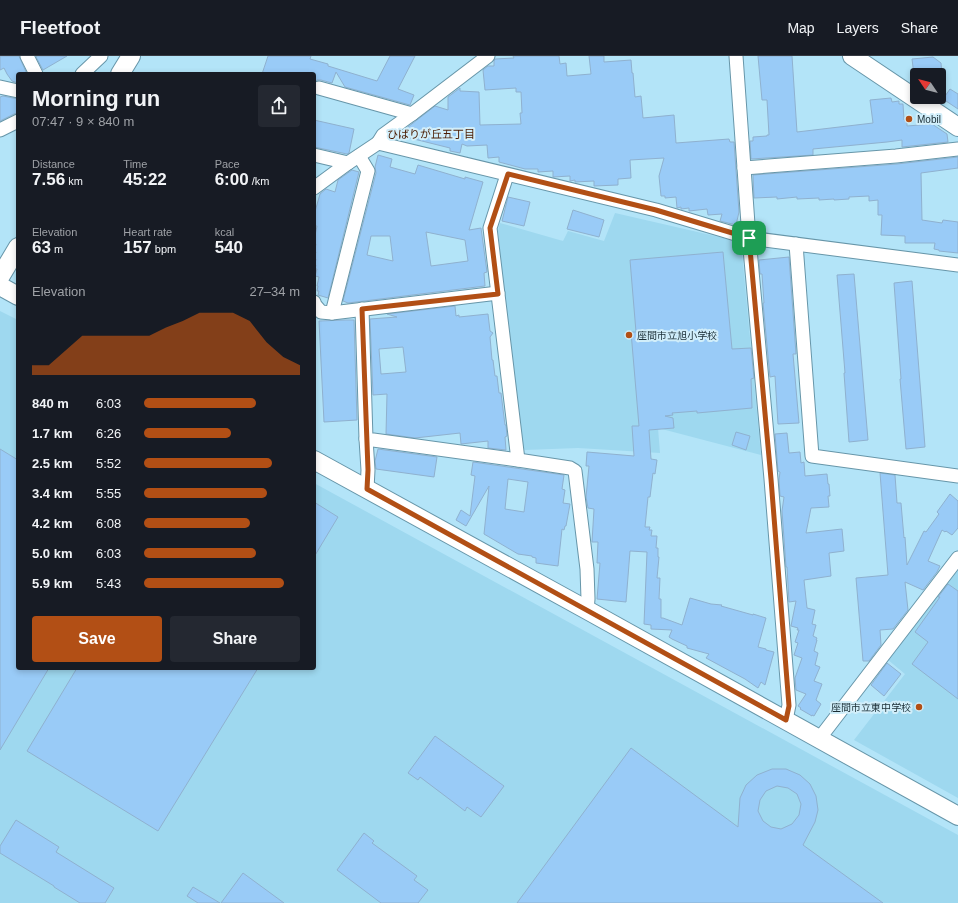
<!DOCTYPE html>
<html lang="en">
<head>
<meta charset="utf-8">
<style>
  :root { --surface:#171b24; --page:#242831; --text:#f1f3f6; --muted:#9ea1a6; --line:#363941; --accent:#b24f15 }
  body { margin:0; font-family:Arial,"Noto Sans JP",sans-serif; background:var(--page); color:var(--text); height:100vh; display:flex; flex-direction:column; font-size:15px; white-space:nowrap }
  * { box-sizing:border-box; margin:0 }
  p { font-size:13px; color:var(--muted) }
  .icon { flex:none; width:22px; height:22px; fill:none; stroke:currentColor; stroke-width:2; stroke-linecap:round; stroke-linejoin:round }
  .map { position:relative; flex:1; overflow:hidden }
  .drawer { position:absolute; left:16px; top:16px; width:300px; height:598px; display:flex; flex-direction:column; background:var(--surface); border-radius:4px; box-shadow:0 2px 6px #0003 }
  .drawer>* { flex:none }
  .needle { width:26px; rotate:305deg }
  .buttons { position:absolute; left:910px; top:12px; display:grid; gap:8px }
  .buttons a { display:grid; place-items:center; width:36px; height:36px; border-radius:4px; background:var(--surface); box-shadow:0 2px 6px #0003; font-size:20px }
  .pin { position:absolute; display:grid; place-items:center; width:34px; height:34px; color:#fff; margin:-17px; border-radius:8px; box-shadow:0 2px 6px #0006 }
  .round { display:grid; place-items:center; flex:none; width:42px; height:42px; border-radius:4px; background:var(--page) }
  .head { display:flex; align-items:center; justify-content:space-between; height:68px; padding:0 16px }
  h1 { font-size:22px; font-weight:700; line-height:30px }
  .metrics { display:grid; grid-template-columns:repeat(3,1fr); gap:6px; height:68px; padding:4px 16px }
  .metrics div { display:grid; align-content:center }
  .metrics b { font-size:17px; font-weight:700 }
  .metrics small { font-size:11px; font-weight:400 }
  .metrics p { font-size:11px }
  .chart { height:112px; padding:8px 16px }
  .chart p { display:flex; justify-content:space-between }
  .chart svg { width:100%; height:72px; margin-top:4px; fill:var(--accent); opacity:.7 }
  .primary-button { display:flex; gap:8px; margin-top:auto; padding:8px 16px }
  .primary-button a { flex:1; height:46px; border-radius:4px; background:var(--accent); color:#fff; font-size:16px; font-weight:700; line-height:46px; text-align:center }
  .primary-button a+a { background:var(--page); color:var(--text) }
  ul { padding:0 16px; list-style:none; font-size:13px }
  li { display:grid; grid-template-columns:64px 48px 1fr; align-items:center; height:30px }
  li i { height:10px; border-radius:5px; background:var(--accent) }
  header { display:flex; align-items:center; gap:24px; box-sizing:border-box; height:56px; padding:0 20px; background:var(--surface); border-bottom:1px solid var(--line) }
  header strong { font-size:19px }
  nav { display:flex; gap:22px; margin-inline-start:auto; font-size:14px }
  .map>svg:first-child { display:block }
  .built { fill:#9ed8ef }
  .building { fill:#99cbf7; stroke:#8fb1cf; fill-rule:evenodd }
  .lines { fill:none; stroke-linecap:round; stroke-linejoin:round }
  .street-casing { stroke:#6796a9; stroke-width:15 }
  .secondary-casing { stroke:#6796a9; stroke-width:20 }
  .street { stroke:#fff; stroke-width:13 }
  .secondary { stroke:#fff; stroke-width:18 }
  .route-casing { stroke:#fff; stroke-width:8 }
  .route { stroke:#b24f15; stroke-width:5 }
  .poi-dot { fill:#b24f15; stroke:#d1eefa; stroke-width:1.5 }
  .labels { text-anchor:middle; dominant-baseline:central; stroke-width:4; stroke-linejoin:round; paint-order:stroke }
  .poi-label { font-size:10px; fill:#1a2d35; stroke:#d1eefa; text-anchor:start }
  .neighbourhood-label { font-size:11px; fill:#4b1c02; stroke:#d1eefa }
</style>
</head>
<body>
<header>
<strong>Fleetfoot</strong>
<nav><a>Map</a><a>Layers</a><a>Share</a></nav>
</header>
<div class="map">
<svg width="958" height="847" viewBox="0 0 958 847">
  <rect width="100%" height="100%" fill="#b3e4f8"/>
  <g class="built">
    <path d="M615,157L741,186L761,399L658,372L660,397L578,392L525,394L520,390L498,175L500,167L563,185L568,175L604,185Z"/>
    <path d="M0,255L18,264V612H314V427L958,779V847H0Z"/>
    <path d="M958,512V742L854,684L905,618L887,603Z"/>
  </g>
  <g class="building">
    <path d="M0,0H19L27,18H18V27L12,25L7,18L4,12L0,14Z"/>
    <path d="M37,0H67L43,14L36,1Z"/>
    <path d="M268,0H311L310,3L328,8V10L377,25L390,0H415L398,33L414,39L410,49L345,31L336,16L332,27L321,24H317L314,26V18H262Z"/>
    <path d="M513,0H559L560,8L566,7L567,20L591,18L589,0H604V6L631,4L632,17H633L635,41L641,40L643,62L674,59L676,87L729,83L730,86H734L739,156L736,169L720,165L722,158L708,159L707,153L689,155V152L681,153V151L677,152L676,141L665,142V140H661L659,120L664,102L630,104L631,122L618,123V129L594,130V125L575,126V124L570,125V120L553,121V115L538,116V113H525L499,106V101L488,102L487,89L467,90L462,88L460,97L450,95V92L406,81L408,71L435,50L448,54V41L460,32V35L479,36L480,69L521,68L520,57H522L521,36H516V32L485,34L483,14L488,10H494V5L495,3L514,2Z"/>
    <path d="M758,0H792L797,76L873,67L870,44L891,42L892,46L899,45V48H903L904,64H907V70L932,68L947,78L948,86L902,91V84L887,86L813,93V99L751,103L750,85H753V81L767,80V79H769L767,44H762Z"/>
    <path d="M933,1L941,7L942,19H914L912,3Z"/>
    <path d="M950,33L958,38V53L943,43Z"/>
    <path d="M3,40L18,43V57L14,58L0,65V41Z"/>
    <path d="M314,64L354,73L349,97L347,98L314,91Z"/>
    <path d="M378,99L392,103L390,111L415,118L418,109L465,123V121L483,126L469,174L481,172L487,216L484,217L485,230L348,247L343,245L376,117L375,111ZM426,176L465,184L468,205L431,210ZM371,180H390L393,205L367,199Z"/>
    <path d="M958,101V112L921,117L922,164L942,167L943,164L958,166V197L939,195V194L934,193L935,187H905V180L881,179L882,159H878V144L869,145V140L849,141V143L834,144V143L819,144V142L797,143V141L777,143V141L754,142L753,119L897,108Z"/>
    <path d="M352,114L359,116L328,242L318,239L319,235H317L318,230H317L319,221L315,220L317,213H315L316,209L315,208L316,203L314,202L316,196H314L316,188H314V184L317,170H314V159L320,138L326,133L335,136L338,124Z"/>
    <path d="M508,141L530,146L524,170L502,165Z"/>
    <path d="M573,154L604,164L599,181L567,173Z"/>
    <path d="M723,196L732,293L751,292L754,322L751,323L752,352L697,357V355L672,357L673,359L665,360L673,362L674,372L649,374L651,403L657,404L655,418L653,417L650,441H648L645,471H650L649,474H652L651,480H657L656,492H658V501H659L657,522H660L659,543H661V562H663L682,569L690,542L711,548L722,549L721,550L753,559V558L766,562L758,591L766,593V594L774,596L765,629L761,626L758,632L745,623L706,602L709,598L687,592V590L672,583L669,581L672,574L651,573V569L644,568L647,496L630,495L626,546L597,543L600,507H597L598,486H592L594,453L588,452L586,441L589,410H586L587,396L634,400L632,370H639L631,276H636L630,204Z"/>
    <path d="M789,201L796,298H793L799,367L778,368L775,320L770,321L763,247H764L762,218H760L759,204Z"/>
    <path d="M854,218L868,384L849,386L844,317H845L837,219Z"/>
    <path d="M912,225L925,391L906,393L900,323H901L894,227Z"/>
    <path d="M455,250L456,260L459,259V261L488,258L490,275L493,277L490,281L492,304H493L495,320H497L499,337H501L505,369H506L507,380L505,381L506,394L488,392V385L461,388L460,377L415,382L386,378L387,338L373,339L370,263L397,261L387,258ZM403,291L406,316L381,318L379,293Z"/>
    <path d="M345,264H354L357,364L324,366L319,265Z"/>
    <path d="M736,376L750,380L746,394L732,389Z"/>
    <path d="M787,377L789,397L800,396L801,407L804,406L805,420L827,418L828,428H829L830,440H828L829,451L811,452L806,477L842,473L844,495L829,497L831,520L804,524L807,552L815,554L812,568L816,569L813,580L817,582L816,584H817L814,595L818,597L815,609L820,611L814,625L822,628L816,644L821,648L814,660L812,659V660L800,653L801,652L798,650L806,638L796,634L795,622L802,602L794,599L798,587L795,586L799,574H797L798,572L791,570L796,545L789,546L787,511H786L782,455L784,441L780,440L779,424L780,416L778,415L775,378Z"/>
    <path d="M0,393L18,404V612H49L0,694Z"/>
    <path d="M378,393L437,401L434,421L376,413L375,405Z"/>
    <path d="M473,406L564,419L562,433L565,434L563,447L570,448L566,470H565L564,474L562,473L558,510L536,507V502L532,501V500L518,498L484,478L489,430L466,470L456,464L461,454L470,460L475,420L471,419ZM508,423L528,426L524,456L505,453Z"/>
    <path d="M880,417L895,419L897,447H901L904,482L905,481L907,509L924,475L926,476L939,458L937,456L950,438L958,445V472L952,479L946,475L945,476L942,474L928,505L940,510L937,516L923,534L905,526L908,554L893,573L880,574L881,589L869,605H863L856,522L888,519Z"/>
    <path d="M314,446L338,461L314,501Z"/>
    <path d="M948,528L958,535V643L912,608L928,586L915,576L940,541H938Z"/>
    <path d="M887,607L901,618L884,640L871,629Z"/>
    <path d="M77,612H258L158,775L27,695Z"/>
    <path d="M435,680L504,730L481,761L467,751L465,755L420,721L418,724L408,717Z"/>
    <path d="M631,692L738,771L740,742L746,729L757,719L772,713H786L800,719L810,728L816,740L818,754L815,766L803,789L883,847H517ZM777,730L788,732L797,738L801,748L799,759L792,768L781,773L771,771L763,765L758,755L760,744L766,735Z"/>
    <path d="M16,764L59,791L56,796L114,832L105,847H80L54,831V830L0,797V790Z"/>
    <path d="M364,777L374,785L372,787L417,820L414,824L428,834L418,847H381L337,814Z"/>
    <path d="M243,817L284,847H221Z"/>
    <path d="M193,831L220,847H198L187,840Z"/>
  </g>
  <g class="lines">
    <g class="street-casing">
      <g id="street">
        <path d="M27,0L36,18"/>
        <path d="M736,0L749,182L771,423L789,649L786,664"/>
        <path d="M82,18L101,0"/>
        <path d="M0,31L18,35"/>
        <path d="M319,32L412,58"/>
        <path d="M0,74L18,65"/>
        <path d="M378,87L383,79L412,58L488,0"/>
        <path d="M314,99L348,107"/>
        <path d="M744,112L896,100L958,93"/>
        <path d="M507,119L490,172L518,404"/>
        <path d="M314,132L348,107L378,87L656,154L749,182L958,209"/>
        <path d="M796,188L812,400L958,420"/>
        <path d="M314,246L315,249L321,256L332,257L498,237"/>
        <path d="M362,253L366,383L518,404L570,412L575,415L587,513L588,543L587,554"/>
        <path d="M332,257L368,115L359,100"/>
        <path d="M366,383L368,414L367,433"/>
        <path d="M819,683L958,502"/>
      </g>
    </g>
    <g class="secondary-casing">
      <g id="secondary">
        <path d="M852,0L958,71"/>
        <path d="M120,18L131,0"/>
        <path d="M0,221L18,191"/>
        <path d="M0,230L18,240"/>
        <path d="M314,404L587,554L958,760"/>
      </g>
    </g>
    <use href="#street" class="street"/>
    <use href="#secondary" class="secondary"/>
  </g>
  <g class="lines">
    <g class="route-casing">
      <path id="route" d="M508,118L656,154L749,182L771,423L789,650L786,664L367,433L368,414L362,253L498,238L490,172Z"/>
    </g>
    <use href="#route" class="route"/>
  </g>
  <g class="poi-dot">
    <circle cx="909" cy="63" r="4"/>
    <circle cx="629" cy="279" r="4"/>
    <circle cx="919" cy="651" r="4"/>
  </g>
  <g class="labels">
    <g class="poi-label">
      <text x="917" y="63">Mobil</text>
      <text x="637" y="279">座間市立旭小学校</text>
      <text x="911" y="651" text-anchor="end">座間市立東中学校</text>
    </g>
    <g class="neighbourhood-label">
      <text x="431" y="78">ひばりが丘五丁目</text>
    </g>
  </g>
</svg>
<div class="buttons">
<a><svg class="needle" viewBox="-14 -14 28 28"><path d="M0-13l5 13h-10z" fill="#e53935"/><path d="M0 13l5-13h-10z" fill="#9ea1a6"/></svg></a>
</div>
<div class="pin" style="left:749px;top:182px;background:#1e9e55"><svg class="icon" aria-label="arrive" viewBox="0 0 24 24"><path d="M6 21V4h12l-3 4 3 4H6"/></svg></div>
<section class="drawer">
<div class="head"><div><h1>Morning run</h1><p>07:47 · 9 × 840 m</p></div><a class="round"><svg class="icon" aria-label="share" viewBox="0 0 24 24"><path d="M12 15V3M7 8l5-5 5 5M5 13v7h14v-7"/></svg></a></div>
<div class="metrics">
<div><p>Distance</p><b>7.56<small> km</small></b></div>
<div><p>Time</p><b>45:22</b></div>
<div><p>Pace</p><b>6:00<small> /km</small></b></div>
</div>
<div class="metrics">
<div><p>Elevation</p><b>63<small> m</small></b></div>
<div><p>Heart rate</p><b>157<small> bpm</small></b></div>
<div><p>kcal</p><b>540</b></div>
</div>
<div class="chart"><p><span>Elevation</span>27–34 m</p>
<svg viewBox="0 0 160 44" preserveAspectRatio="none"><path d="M0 44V38L10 38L20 29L30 20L40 20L50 20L60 20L70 20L80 15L90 11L100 6L110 6L120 6L130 11L140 24L150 33L160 38V44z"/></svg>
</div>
<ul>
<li><b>840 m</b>6:03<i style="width:72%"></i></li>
<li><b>1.7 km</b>6:26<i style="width:56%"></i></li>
<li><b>2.5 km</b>5:52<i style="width:82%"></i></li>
<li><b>3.4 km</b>5:55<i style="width:79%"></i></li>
<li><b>4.2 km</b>6:08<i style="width:68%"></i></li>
<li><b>5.0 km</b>6:03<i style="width:72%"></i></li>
<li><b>5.9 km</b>5:43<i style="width:90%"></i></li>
</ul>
<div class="primary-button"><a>Save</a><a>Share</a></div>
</section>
</div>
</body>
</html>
